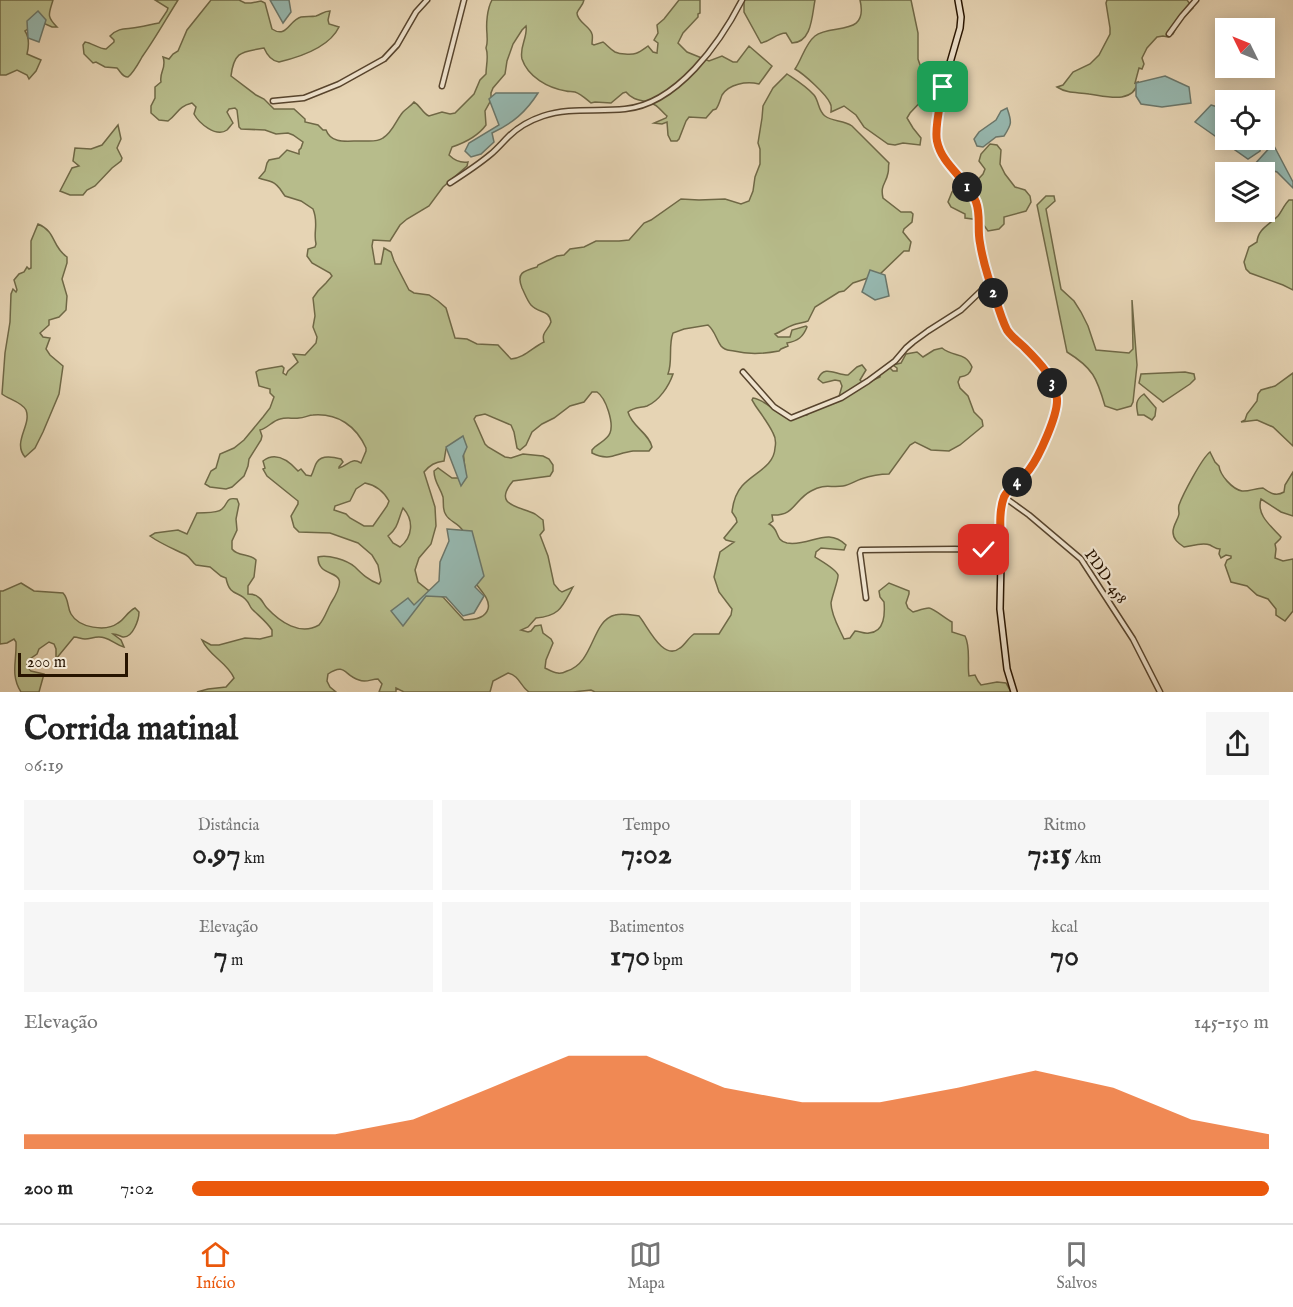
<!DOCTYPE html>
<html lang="pt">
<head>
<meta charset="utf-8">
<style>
  :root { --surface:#fff; --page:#f6f6f6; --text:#222; --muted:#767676; --line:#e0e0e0; --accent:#ea580c }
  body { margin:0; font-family:"IM FELL English",serif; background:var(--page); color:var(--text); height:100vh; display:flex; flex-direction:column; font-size:22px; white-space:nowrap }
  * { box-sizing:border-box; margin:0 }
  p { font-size:20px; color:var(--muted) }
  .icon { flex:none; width:33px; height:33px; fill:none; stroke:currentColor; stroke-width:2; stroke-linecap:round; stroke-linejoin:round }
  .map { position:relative; height:692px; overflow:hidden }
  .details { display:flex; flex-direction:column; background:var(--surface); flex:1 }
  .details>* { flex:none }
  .needle { width:39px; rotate:313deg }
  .fabs { position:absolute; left:1215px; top:18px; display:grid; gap:12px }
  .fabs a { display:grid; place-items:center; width:60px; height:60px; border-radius:0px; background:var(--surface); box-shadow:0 3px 15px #0003; font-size:30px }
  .scale { position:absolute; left:18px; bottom:15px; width:110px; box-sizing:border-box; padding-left:6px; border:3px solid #271400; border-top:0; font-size:16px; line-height:21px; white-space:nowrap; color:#271400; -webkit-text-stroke:4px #efe3ce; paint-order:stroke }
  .pin { position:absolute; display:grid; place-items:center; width:51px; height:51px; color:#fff; margin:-26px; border-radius:12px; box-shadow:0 3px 9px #0006 }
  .km { position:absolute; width:30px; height:30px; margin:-15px; border-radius:50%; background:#222; color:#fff; font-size:16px; line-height:30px; text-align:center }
  .round { display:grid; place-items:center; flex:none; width:63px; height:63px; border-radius:0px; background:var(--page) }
  .overview { display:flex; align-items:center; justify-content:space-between; height:102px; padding:0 24px }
  h1 { font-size:33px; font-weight:700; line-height:45px }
  .metrics { display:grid; grid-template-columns:repeat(3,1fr); gap:9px; height:102px; padding:6px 24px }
  .metrics div { display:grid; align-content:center; border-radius:0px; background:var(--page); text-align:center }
  .metrics b { font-size:30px; font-weight:700 }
  .metrics small { font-size:16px; font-weight:400 }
  .metrics p { font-size:16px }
  .chart { height:168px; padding:12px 24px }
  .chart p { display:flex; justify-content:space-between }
  .chart svg { width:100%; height:108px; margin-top:6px; fill:var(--accent); opacity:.7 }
  ul { padding:0 24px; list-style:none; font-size:20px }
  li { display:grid; grid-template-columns:96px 72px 1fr; align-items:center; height:45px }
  li i { height:15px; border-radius:8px; background:var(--accent) }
  .menu { display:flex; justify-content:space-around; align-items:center; height:84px; border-top:2px solid var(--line); background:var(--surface); font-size:16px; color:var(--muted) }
  .menu a { display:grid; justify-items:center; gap:3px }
  .menu .on { color:var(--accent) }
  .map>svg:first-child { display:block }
  .green { fill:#b7bc8b; stroke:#6f6846; stroke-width:1.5; fill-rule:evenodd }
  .water { fill:#96b8b0; stroke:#6a766a; stroke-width:1.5 }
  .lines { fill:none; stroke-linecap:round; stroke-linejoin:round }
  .street-casing { stroke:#57442d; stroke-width:7 }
  .secondary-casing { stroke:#271400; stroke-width:8 }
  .street { stroke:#efe3ce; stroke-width:4 }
  .secondary { stroke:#efe3ce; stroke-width:5 }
  .route-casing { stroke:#fff; stroke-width:12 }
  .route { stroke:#ea580c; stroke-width:8 }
  .labels { text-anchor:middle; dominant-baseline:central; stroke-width:4.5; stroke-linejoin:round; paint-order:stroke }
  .street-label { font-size:16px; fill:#271400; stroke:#efe3ce }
</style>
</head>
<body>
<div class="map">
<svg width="1293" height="692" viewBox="0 0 1293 692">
  <rect width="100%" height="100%" fill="#e6d4b4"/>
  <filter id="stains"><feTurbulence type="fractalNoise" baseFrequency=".00333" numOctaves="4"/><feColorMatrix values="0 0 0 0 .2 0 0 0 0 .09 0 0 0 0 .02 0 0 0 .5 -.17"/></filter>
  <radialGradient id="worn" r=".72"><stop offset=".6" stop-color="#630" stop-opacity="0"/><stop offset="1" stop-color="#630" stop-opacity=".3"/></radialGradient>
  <g class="green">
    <path d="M0,0H53C49,14 46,16 57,27H52L41,22L34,25L25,31C29,37 29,46 27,54L41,60L36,71L29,79L27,75L17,70L6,75H0Z"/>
    <path d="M155,0H178C166,19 155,39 142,57C138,64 134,72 128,77C122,77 121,72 117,68L105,67L96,62L93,63L84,54L83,45L85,42C92,43 99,49 106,49L114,42V40L110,36C120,26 127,30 139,27C146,26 152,24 159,23L167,11L168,8Z"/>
    <path d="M211,0H239L245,3H251L261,1L265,3L272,29C287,39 289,20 301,17C306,16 311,17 316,16C322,14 324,11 330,11L328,20L329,24L339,27C329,48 300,57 279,62C271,61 267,55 264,48C243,52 234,50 231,76L256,95L264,99L274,109H294L305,119V122L318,125L323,130H326C332,146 351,140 364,141C371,141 377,142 383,138C393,132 396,120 403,112C407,108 411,106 414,102C421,106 422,113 429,116L442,112L450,114L455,113L474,94L480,80L486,74C486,65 489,56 486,48C488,42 487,40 487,34C486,24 487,9 492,0H584C583,6 578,9 577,13C577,22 590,26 592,34C593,36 592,41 592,44L594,45L603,42C607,45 610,49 615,52C619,54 620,54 625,54C636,55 638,53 648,46L653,52L657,53L658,43L654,40L658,33L657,25L664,19L679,0H700V13L698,14V17L683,33L678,43L687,52L709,61L722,56L733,62H737L749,46L772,66L759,84C746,81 729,84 722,95C720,100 719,105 716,109L713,110L706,118L689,117L686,121L679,139L677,141H671L668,135L667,122L662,124L654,123L666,118L667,116C663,113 659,107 655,105C645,99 635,103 626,92L623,93L611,103L595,102L591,103C586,99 581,94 575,92C572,91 569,92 566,91C548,88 528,77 522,59C519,47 528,37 526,26L522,30L513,44L507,61L505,74L493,88L491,93V100L485,111L486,125C478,136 464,143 452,147L449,155C454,160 461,163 468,162L467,166L443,187L429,206L407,219L400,225L390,241L373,240L372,246L375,264H381L384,248L391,252L394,261L409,290L414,293L429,295L438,301L446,308L455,338L467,339L477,344L498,345L511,359C524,358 533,347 544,342C541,332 548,331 551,322C549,309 539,314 531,305C527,300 525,294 522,288C516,273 523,271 537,267L538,265L557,256L564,255L570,249L584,247L596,241H619L629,240L644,223L651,220L681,199L699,200L725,199L741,204L749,201L753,191L755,177L760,164V149L758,143L762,118L763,106L773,88L787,74C796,80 806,86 814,95C819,101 818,111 825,116C833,122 843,120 852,126L889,163C888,166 889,170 888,173C886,184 880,185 883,198L901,212H911L913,214L912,222L904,229L903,232L911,242L909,251H904L880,274L853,283L844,291L839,292L815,307L808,321C803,323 798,323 793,325C787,327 781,332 775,334L778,337H790L792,330L806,326L807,327C803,337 798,341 787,343L788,346L781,349L779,351C763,354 750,355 734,351C729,350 725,351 721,346C716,339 715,331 708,325L684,329L673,333C668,346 673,361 668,374H673C669,386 659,401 647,406C640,408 634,407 628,412C632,427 649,433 652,447L649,451C644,451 638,451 633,451C616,453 610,462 592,453V450C596,444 607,441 610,433C614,423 606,398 597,392H592L584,402L570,406L554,418L542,424L532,432L526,445L520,450L517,448L514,432L511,425L485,414L476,416L474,419L485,444L488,447L505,457L511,458L523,454L543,456L549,459L553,465V471L550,476L513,481C492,506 519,506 535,514C538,516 540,518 543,520L544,530L540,535L548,556L554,584L559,590L562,592L573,587C562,607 560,616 536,618L528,627L521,630L528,632L531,631L535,626L541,625L543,633L551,639L553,643L546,660L545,668C549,670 554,673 558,673C561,674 565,672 567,671C595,662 591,621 615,615C622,613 632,615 639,616C647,625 663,662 680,648C685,645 688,638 694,634H719L731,615L732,609L719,592L714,577L720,552L734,542L726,540L724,538L737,522L736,518L732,512C733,503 735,494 742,486C753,473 774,467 775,448C776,443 776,438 773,433C769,424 761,414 755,405L752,400L753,398C768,400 777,417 792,417C797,417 802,415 807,415L811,409L838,400L842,386L840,381L835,380L823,383L818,379C824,364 836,375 848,375L857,367L862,365L866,370L860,380L864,384L880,377V373L889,367L893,371H897V368L893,365L901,363L906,354L917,352L923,357L934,350L942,348C954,358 965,351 972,367C970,374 967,376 960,377L958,382L960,388L968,396L974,412L982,420L983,426L960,445L949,451L931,450L915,442L910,445L889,474C879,474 870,476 861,479C855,481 850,485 843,486C830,488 825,483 811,491C794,500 795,516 772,515L773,521L769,524C780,529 774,540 787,543C810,547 827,526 846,545L844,550L821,548L816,552L815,557C821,561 836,569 838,575C839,578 832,596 831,603C831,615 839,628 844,639L850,638L855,631C859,631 864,634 869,633C885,632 885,613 884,602L880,597L879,591L889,583L909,591V594L906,603L908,608L913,612C917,611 924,608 929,608C933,608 946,619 952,622V632L965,636C971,648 967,663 969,676L975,675L978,681L981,685L997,682L1006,683L1011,692H595L591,690L573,692H529C520,686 520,676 508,673L493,681L490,692H404L396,688V692H379L382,684L378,679C371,679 366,683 359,680C344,676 346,662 328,674L327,681L330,687L336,692H197L208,689L226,687L234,678C227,662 209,656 202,640L211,645H219L245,638L260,639L272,636V630C267,622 259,616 252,609C250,607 249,603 247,601C239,590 230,598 226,578L221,576L210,567L196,565C192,562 190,557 186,555C174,549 161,544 150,536L155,533L178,530L187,534L197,513C204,512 217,514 222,509C229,503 225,497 237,499L239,504L236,519L237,530L232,541V549C238,557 250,553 256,560L254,577L248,586V594C251,594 256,595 258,597C262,599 264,605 267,608C280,622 300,636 319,625C325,618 327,610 331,603C356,563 318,583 318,557C327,554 347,560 355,567C362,574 368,580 379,584L381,581L378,565L372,555L358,543L330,533L299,532L294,527L291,516L298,504V501L267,476L263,469L265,468L263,461C276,451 289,461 298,471L301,469L306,475L311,476C314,471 314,466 317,462C322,454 334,457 341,459L343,462L339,467V468C349,465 351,457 361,463L366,451V448C356,426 338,413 313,415C309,415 304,418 299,418C293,419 287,417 280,419C272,421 268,428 260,430L262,436L261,440L249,459L248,466L244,476L232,487L226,489L210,487L205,484L211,471L216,468L220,454L234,448L244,440L263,417L270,408L274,397L270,393V389L259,386L256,372L259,370L282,366L284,368L283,373L286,375L288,371L298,362L293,354L305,355L316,343L317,337L313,327L315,316L313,298L318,291L326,283L332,276L330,273L312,263L307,256L308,249L315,247L316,244C313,232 319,223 313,209L301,201L285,196C281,191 279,185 272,182C267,180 263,180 259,178L265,171L267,163L269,160L279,158L287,150L299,154V150L301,148L303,142L293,135L288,133L276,134L265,130L241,129L239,127L237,110L235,108L229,109L227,112L233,123C231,125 229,128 227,130C216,138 199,123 194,114L196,107L192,103C177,107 179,113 168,121L159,120L151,113V106L155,98V87L161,82C159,72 167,68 163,57L169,59L173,54L178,51L187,30ZM455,443L463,450L465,470L458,478H452L438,468L434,471C434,482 440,487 443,497C444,503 442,510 446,515C450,522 459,523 463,531C469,543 467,571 474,581C479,589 491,599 488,609C485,619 473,620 464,620L443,597L428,590L418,582L415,570L419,558L431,544L436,526L435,507L424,472C430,465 435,462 444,461L446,449ZM365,483C375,485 384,492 389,501L387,506L373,526H364L350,518L346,514L334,510L335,506L350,501L356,489ZM403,508C414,520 413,537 400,547L393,543L388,536C399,527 398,519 403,508Z"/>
    <path d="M744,0H815C812,15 812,43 792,43L786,33C776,33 772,41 761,43L744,12Z"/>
    <path d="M860,0H911L918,33V59L926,82L928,94L910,113L907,118L913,128L921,138L920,145L903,143L895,145L888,144L864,127L856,115L844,106L831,112C831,110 832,106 830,103C826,94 804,74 795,69C802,59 805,44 815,36C831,23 869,38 860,0Z"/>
    <path d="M1107,0H1187L1193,8L1180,21L1173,34L1168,37L1163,36L1157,37L1147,48L1142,58L1144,64L1142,69L1139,68L1135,83L1138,82C1133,105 1105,96 1089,94C1077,92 1068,94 1057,87L1063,85L1073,72L1090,64L1099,55L1110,34V28L1106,3Z"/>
    <path d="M118,125L121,139L117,148L122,158L121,161L112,168L95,186L87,190L83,195H70L60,191L72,168L79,166L73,161L75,148L91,149L102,145Z"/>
    <path d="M990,144L997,145L1001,150L1000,164L1005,174L1015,187L1025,190L1030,196L1031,202L1026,211L1004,217V224L999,229L988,231L980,220L965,218V214L951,207L948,202L952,192L956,188L971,187L983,174L985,169L979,161L981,154Z"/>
    <path d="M1046,196H1054L1055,201L1046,209L1061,289L1074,301L1081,312L1088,326L1096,350L1129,353L1133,349L1132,300L1137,365L1133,402L1131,406L1117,410L1105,406C1097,378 1093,368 1067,352L1037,205Z"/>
    <path d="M1289,200H1293V290L1283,285L1250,273L1246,269L1244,262L1249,247L1257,242C1258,229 1269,225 1278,216C1282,211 1284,205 1289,200Z"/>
    <path d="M38,224C57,232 51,246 67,257V263L62,279L67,296L66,310L59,317L49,320V325L40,333L43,337L50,338L46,349L50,355L63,366L59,394L43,432L35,448L25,457C12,442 32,425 26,410C22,402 8,399 2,394L5,353L10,322L11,294L13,289L16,292L17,290L14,280L19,274L24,272L27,267L29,269L31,268V241Z"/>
    <path d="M1185,372L1194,374L1195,379L1190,384L1163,402L1139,383L1141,374Z"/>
    <path d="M1293,373V446L1273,427L1257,420L1241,422L1245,420L1247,414L1257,401L1258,394L1261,390L1275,386Z"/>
    <path d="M1144,394L1156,408L1155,416L1152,420L1144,415H1138C1136,405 1135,400 1144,394Z"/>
    <path d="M1210,452L1215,462L1219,466C1220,475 1232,489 1242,491C1248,492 1256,488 1263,488C1270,493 1276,497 1284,492L1285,485L1293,472V516L1281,512L1261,499C1256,515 1271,526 1281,537L1280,539L1275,544L1276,549L1275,558L1283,561L1293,559V611L1285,621L1276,615V609L1268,599L1257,595L1247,586L1231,582L1225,565L1227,560L1231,558V556L1226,555L1221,558L1219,554L1220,549C1216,549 1214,547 1210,545C1202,542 1192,546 1184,547C1178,543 1173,539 1173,532C1173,525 1178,520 1179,514C1179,511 1178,508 1179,505C1183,494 1202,458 1210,452Z"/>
    <path d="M21,583L34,591L63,593C69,599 67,607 71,614C79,628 106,632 118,623C125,619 127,612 135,608L139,612C139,619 133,638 123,637C120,636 117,634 113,634L121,640L124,647C116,645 112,640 105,638C96,635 92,639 85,639C81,639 78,637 74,637L56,659V649L54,644L49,642L39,649L37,654L27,661V666L31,671L44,674L39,692H21C10,675 17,660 16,642L14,639L7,643L0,644V591H3Z"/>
  </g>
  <g class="water">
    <path d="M270,0H289L291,12L283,23Z"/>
    <path d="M38,11L46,20L39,42L28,38L27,21Z"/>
    <path d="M1165,76L1189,87L1191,103L1162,107L1141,104L1136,96V83Z"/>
    <path d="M496,93H538C526,112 513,123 492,133L494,142L481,154L471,157L465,151L469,143L499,125L489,99Z"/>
    <path d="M1211,105L1225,109L1226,140H1261L1260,151L1248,159L1195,122Z"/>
    <path d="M1007,108C1012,122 1012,124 1004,136L996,137L983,147L977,146L974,139L979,132L996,120L1001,111Z"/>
    <path d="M1273,144L1293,182V188L1277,172L1254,165Z"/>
    <path d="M870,270L885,275L889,296L875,300L862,292Z"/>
    <path d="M463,436L467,447L463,456L467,477L461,486L446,447Z"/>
    <path d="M447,529L472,531L484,576L475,587L484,596L474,613L463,616L446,597L426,596L403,626L391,611L408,598L414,605L439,581L440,562L449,541Z"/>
  </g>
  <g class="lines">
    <g class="street-casing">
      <g id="street">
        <path d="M1169,34L1182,16L1196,0"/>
        <path d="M442,86L464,0"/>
        <path d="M273,101L304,98L339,84L384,59L397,45L416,12L427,0"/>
        <path d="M450,183C464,174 478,165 491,154C497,149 502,143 508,137C517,128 531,120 543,116C569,107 598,112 625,109C677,104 720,43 742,0"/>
        <path d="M743,372L774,407L791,418L841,398L868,381L895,361L906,348L913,342L928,331L961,310L983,289L990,284"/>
        <path d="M1004,497L1029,515L1081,559L1133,639L1160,692"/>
        <path d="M866,598L860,553L861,550L955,549L1001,551"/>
      </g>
    </g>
    <g class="secondary-casing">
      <path id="secondary" d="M958,0L961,17L960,28L943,87L936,138L944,158L972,193L976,201L978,214L980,243L990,284L1003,321L1009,333L1040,364L1048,376L1054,387L1057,400L1053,420L1036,459L1029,470L1006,494L1002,505L1000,517L1001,561L1000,609L1007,669L1014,692"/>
    </g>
    <use href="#street" class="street"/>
    <use href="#secondary" class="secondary"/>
  </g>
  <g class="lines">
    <g class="route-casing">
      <path id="route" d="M943,87C941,102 934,128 937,141C942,166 968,179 976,202C981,215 977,230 980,243C983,262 989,281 996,300C999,310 1002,320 1007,330C1011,336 1017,341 1023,346C1037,360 1055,377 1057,399C1058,415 1039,457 1029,470C1022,479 1009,486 1004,497C998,513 1001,534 1001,551L984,550"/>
    </g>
    <use href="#route" class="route"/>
  </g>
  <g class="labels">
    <g class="street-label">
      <text transform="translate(1105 577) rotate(55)">PDD-458</text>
    </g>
  </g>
  <rect width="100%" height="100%" filter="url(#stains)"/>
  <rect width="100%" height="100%" fill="url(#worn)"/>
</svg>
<div class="fabs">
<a><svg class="needle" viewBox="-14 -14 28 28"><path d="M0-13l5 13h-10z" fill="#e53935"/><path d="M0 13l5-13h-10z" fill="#767676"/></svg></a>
<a><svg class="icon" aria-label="locate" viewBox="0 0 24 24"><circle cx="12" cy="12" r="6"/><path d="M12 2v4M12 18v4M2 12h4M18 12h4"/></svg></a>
<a><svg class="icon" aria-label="layers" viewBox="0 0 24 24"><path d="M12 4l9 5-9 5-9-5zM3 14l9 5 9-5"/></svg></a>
</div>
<div class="scale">200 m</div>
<div class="pin" style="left:943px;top:87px;background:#1e9e55"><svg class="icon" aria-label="arrive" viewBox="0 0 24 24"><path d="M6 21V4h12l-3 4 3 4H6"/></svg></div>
<div class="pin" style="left:984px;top:550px;background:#d93025"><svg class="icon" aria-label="check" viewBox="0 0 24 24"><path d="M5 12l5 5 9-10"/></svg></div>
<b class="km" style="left:967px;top:187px">1</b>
<b class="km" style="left:993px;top:293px">2</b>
<b class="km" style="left:1052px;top:383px">3</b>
<b class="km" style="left:1017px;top:482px">4</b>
</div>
<section class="details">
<div class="overview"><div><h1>Corrida matinal</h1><p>06:19</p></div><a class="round"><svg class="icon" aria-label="share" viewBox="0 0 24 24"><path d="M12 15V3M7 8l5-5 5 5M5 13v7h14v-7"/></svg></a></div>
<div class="metrics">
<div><p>Distância</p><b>0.97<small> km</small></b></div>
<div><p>Tempo</p><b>7:02</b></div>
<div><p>Ritmo</p><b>7:15<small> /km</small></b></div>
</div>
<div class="metrics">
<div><p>Elevação</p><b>7<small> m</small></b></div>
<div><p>Batimentos</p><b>170<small> bpm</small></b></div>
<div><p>kcal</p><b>70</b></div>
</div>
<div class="chart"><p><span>Elevação</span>145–150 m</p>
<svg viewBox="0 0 160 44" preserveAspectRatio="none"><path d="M0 44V38L10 38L20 38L30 38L40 38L50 32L60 19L70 6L80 6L90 19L100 25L110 25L120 19L130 12L140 19L150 32L160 38V44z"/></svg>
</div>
<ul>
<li><b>200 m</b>7:02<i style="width:100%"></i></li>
</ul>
</section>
<nav class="menu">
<a class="on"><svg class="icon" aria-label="home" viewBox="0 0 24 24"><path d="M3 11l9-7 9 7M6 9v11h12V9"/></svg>Início</a>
<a><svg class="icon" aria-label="map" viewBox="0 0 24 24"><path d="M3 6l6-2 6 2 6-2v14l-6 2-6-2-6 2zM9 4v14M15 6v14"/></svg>Mapa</a>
<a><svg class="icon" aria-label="saved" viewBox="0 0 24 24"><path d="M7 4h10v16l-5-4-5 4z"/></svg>Salvos</a>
</nav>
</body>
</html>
